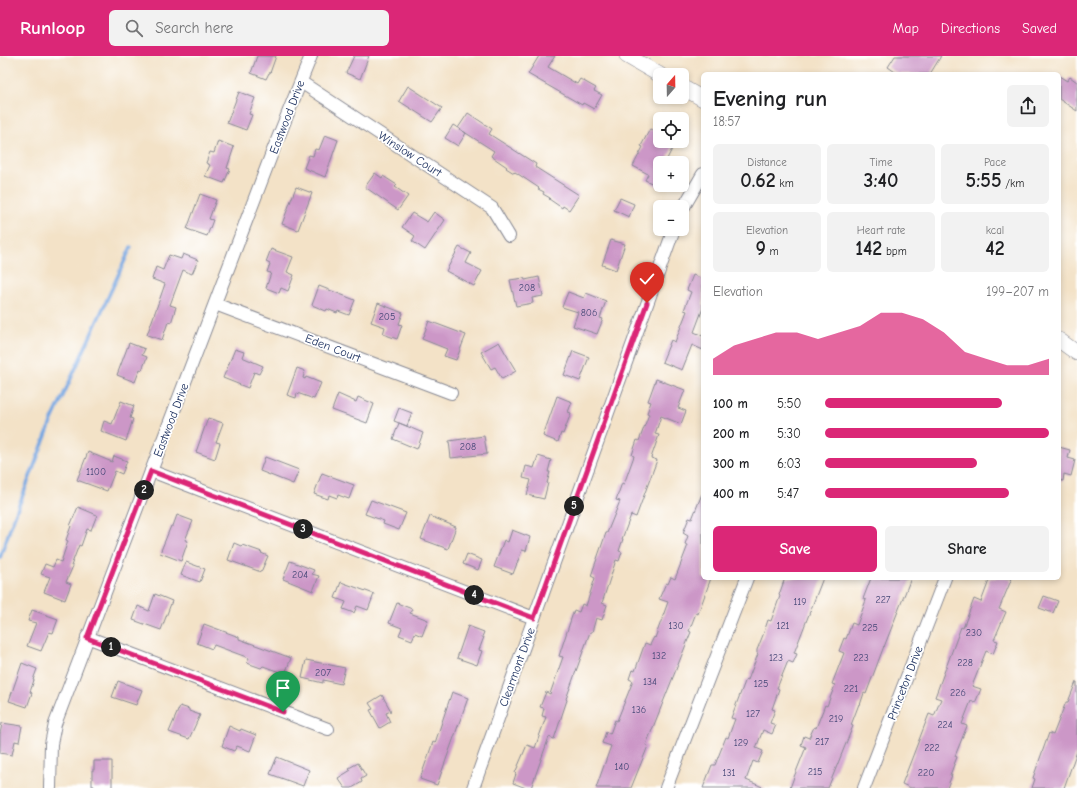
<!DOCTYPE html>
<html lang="en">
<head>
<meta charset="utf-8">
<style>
  :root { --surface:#fff; --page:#f2f2f2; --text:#202124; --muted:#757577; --accent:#db2777 }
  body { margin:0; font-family:"Comic Neue",sans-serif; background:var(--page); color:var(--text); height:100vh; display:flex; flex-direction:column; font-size:15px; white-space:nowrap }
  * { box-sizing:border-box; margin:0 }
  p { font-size:13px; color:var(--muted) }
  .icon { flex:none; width:22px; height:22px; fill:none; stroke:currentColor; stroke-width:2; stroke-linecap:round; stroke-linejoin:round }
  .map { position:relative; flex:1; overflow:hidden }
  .details { position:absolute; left:701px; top:16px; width:360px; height:508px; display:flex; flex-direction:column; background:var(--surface); border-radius:6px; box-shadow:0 2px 6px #0003 }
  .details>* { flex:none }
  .needle { width:26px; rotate:20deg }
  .tools { position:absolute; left:653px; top:12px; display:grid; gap:8px }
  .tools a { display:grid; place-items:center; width:36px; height:36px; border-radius:6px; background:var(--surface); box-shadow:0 2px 6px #0003; font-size:20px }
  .pin { position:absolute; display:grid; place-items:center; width:34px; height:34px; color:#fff; margin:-41px -17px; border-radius:50% 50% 50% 0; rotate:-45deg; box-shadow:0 0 4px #0007 }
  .pin .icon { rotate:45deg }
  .km { position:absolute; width:20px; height:20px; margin:-10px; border-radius:50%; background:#222; color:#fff; font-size:11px; line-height:20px; text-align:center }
  .round { display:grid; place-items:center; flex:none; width:42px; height:42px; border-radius:6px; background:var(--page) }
  .overview { display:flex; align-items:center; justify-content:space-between; height:68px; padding:0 12px }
  h1 { font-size:22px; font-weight:700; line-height:30px }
  .metrics { display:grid; grid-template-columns:repeat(3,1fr); gap:6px; height:68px; padding:4px 12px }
  .metrics div { display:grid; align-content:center; border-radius:6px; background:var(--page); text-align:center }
  .metrics b { font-size:20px; font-weight:700 }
  .metrics small { font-size:11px; font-weight:400 }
  .metrics p { font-size:11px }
  .chart { height:112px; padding:8px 12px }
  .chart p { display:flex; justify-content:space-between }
  .chart svg { width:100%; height:72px; margin-top:4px; fill:var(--accent); opacity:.7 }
  .action { display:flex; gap:8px; margin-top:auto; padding:8px 12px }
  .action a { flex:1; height:46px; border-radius:6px; background:var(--accent); color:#fff; font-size:16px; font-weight:700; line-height:46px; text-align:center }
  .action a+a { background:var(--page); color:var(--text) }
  ul { padding:0 12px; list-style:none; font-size:13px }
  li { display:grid; grid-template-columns:64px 48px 1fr; align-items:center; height:30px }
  li i { height:10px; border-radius:5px; background:var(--accent) }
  header { display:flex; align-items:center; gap:24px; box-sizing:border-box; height:56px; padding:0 20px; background:var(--accent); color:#fff }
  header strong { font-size:19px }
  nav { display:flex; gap:22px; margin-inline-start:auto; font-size:14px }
  .search { width:280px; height:36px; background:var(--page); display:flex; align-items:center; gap:10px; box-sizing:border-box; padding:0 14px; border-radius:6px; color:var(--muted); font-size:15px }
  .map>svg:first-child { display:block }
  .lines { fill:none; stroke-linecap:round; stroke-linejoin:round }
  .stream { stroke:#78a7e1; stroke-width:3.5 }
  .building { fill:#cc97c7 }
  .minor-casing { stroke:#878892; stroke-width:14 }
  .tertiary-casing { stroke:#878892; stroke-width:16 }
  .minor { stroke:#fff; stroke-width:12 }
  .tertiary { stroke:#fff; stroke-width:15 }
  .route-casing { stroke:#fff; stroke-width:8 }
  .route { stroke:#db2777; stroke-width:5 }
  .labels { text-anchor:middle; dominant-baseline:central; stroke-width:3.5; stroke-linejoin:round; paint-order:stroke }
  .number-label { font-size:10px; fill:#474978 }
  .street-label { font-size:12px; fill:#1b2f5e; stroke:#fff }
</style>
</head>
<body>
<header>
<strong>Runloop</strong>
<div class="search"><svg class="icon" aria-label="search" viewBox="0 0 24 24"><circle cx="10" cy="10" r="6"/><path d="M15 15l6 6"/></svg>Search here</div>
<nav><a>Map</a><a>Directions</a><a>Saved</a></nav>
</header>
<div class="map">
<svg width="1077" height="732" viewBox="0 0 1077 732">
  <rect width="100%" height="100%" fill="#fff"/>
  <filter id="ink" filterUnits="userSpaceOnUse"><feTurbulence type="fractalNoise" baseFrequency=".025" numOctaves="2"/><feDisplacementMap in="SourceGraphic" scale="8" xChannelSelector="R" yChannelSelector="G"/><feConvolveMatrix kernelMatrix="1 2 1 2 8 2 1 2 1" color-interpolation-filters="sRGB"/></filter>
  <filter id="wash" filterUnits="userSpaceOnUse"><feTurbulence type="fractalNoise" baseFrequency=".012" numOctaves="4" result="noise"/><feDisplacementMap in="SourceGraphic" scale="16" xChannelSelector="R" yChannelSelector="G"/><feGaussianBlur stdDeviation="0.9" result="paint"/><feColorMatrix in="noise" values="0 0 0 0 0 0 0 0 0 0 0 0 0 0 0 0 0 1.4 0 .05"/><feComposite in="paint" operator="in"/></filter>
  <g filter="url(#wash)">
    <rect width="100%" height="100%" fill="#f3e2c7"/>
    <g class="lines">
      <path class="stream" d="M0,502L12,467L52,364L131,191"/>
    </g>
    <g id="blocks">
      <g class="building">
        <path d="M257,0H276L270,17H269L266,23L251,17Z"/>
        <path d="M354,0H369L360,23L346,17Z"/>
        <path d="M539,0H555L548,11L577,28L580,23L596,32L594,35L602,39L594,53L583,47L582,49L528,18Z"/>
        <path d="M895,0H941L930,18H898L888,11Z"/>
        <path d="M1059,20L1067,25L1070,21L1077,26V55L1059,43Z"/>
        <path d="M408,30L442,52L432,66L399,45Z"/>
        <path d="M239,36L255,42L249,58L252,59L246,74L227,67Z"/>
        <path d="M468,57L492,73L489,78L536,108L535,111L579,139L569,154L563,150L562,152L549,143L550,142L543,138L544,136L538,133L539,132L515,116L514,117L506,112L507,111L491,100L494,95L458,72Z"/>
        <path d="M453,69L466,77L458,90L445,82Z"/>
        <path d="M650,73L660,78V85H676L665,107H660V131L645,124L648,118L633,110L643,91L641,90Z"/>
        <path d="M325,79L338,84L325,121L304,112L309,99L313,100L315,93L319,94Z"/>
        <path d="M218,85L234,91L227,112L230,113L224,127L205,120L210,109L206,107L210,96L214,97Z"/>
        <path d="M375,117L382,122L383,120L397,129L395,131L408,140L398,154L365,131Z"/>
        <path d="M296,131L312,137L298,174L282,168Z"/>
        <path d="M200,138L216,144L209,163L213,164L207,180L187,173Z"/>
        <path d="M620,142L634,148L629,161L614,154Z"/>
        <path d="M434,156L445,164L425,194L412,185L415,180L402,171L412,157L427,166Z"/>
        <path d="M611,184L625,188L616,214L602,209Z"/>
        <path d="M459,191L471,197L466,207L482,215L474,230L446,215Z"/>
        <path d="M271,193L293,201L287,216L294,219L288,235L281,232L279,237L266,232L271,217L267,216L270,208L266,206Z"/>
        <path d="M183,198L198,204L192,218L183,214L170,249L176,251L171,267L168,266L162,284L147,279L165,228L152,223L156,211L163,214L169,199L181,203Z"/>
        <path d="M693,219L703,223V252L694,276L703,280V294L692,289L682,314L662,306L671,284L675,286L687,255L684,254L691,236L687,234Z"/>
        <path d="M539,221L543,240L532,242L533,247L516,250L510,224L524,222L525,224Z"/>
        <path d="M319,230L355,244L349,259L338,255L337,257L327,253L326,255L312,249Z"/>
        <path d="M568,236L584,242L586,237L606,245L600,262L603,263L597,278L573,270L578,256L562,251Z"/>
        <path d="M378,247L403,257L399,268L402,269L397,283L383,278L385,271L371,266Z"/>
        <path d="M429,265L466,279L456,304L444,300L447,293L422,283Z"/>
        <path d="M499,286L516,315L502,323L495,311L491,313L481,296Z"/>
        <path d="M129,287L145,293L142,299L147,301L142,314L140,313L135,326L117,319Z"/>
        <path d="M235,293L244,296L242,301L263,310L259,318L254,316L248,332L223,322Z"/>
        <path d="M573,295L589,301L580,325L564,319Z"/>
        <path d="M297,312L305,315L303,322L305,323L306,321L321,327L314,343L297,337L296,342L287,339Z"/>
        <path d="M656,323L685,334L678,352L686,355L681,368L661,360L655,378L659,379L651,402L657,404L636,461L631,459L622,483H623L619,495L622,496L619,505L616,504L602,547L607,549L602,564L596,562L592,576H590L566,643L567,644L554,683L549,681L531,732H526L513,727L516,718L515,717L527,689L535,692L546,661L542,660L544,652L540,651L546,636L550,638L563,601L559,600L574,554L579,556L582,548L586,550L595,522L591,520L606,477H607L620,445L616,444L622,427L624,428L634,400L632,399L637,384L639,385L649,358L647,357L651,346L648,345Z"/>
        <path d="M338,338L356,346L358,341L374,348L367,367L332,354Z"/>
        <path d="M557,340L572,346L568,356L571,357L563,378L561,377L558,386L543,380Z"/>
        <path d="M121,345L134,350L130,362L133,363L126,385L101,375L104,365L112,368Z"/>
        <path d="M399,352L412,357L407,370L394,365Z"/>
        <path d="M208,362L223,367L216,386L220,387L215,403L196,396Z"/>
        <path d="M399,367L423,377L417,393L393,383Z"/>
        <path d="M484,380L487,398L451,402L449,385Z"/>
        <path d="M1059,391L1070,394L1068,402L1075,404L1071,420L1064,418L1063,425L1059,424Z"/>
        <path d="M88,396L112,406L114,400L127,405L122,418L115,415L107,435L77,424Z"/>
        <path d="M538,400L551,404L548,416H550L547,427H548L544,443L527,439L531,424L523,422L526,410L534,412Z"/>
        <path d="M265,401L299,414L293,428L260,415Z"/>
        <path d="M322,417L354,429L349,443L338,439L337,442L329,439L328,443L314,438Z"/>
        <path d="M702,438H703V522H711L698,558L696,557L689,575L691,576L646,689L648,690L631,732H596L611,690L602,687L606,676L610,678L615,664L617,665L633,625L629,623L632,614L635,615L645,587L650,589L654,581L655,582L668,546L659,543L666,527L668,528L671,521L675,523L688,489L685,488L688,480L683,477L689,462L692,463Z"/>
        <path d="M371,444L406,457L399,474L383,468L384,465L365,458Z"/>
        <path d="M78,451L97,459L91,474L87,473L81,490L79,489L71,510H73L66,526L71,528L65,544L44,536L50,521L41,518L45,508L53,511L56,504L61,506L68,485L66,484L71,470H70Z"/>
        <path d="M177,459L193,465L185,484L188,485L181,505L160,497L171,470H173Z"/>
        <path d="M430,460L456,471L448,493L421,483Z"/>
        <path d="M512,474L530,481L526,495L522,494L513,518L494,511L504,484L508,486Z"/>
        <path d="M234,487L241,490L242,489L262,496L261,497L268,500L261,516L228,504Z"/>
        <path d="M467,498L482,504L478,514L463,508Z"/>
        <path d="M290,505L314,514L312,518L319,520L313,535L283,523Z"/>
        <path d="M186,506L205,513L200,526L181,519Z"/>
        <path d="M785,522H823L794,597L797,598L793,607L788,605L777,632L779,633L772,653L775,654L770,667L776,669L772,678L763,674L756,692L763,695L758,707L753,705L746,724L765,732H703L712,709H715L726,681L728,682L735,663L731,662L746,623L748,624L758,598L757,597V594L763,579L768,564L771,565L780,540L779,539Z"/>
        <path d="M871,522H911L884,591V590L866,638L864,637L860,649L859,648L851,669L853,670L828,732H790L794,721L806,691L801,689L804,680L809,682L814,671L816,672L825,649L827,650L835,629L832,628L844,597L839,595L844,582L846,583L852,567L857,569L866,544L863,543Z"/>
        <path d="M990,522H1012L999,553L1006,556L994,584L998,585L993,598L986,595L972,630L981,633L975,647L971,645L962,668L967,670L955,700L957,701L950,719H952L947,732H911L902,728L929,658L934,660L941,643L935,641L961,571L963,572L974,543L981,546Z"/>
        <path d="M341,526L374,538L368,554L357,550L354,557L343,553L346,546L335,542Z"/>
        <path d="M155,538L172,545L161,574L133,564L138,550L149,555Z"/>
        <path d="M1044,540L1058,545L1053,557L1039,552Z"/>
        <path d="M397,547L412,553L410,557L428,564L422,580L415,577L412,584L399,579L402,572L389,567Z"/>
        <path d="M32,554L58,563L53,577L49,576L41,595L27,590L36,567L28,565Z"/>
        <path d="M204,568L239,581V583L291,602L285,618L263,610L261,612L247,607L249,602L214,589L212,593L197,587Z"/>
        <path d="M468,570L484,576L482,581H484L479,594L482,595L477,609L457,602Z"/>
        <path d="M306,604L345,612L341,628L323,624V627L302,622Z"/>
        <path d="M22,607L37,613L33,624H34L30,636L32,637L27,651L9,645Z"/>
        <path d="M118,625L142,634L136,649L112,641Z"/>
        <path d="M1076,626H1077V695L1064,732H1032L1035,723L1033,722L1049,677L1053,679L1066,646H1068Z"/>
        <path d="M452,636L468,642L437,729L420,723L433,686L435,687Z"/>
        <path d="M382,639L391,655L386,657L390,666L380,672L370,654L373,653L369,647Z"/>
        <path d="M180,650L189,653V655L200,659L189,683L169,676Z"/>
        <path d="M2,667L22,670L19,686L15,685L12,699L0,697V678Z"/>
        <path d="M229,670L240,675L241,673L256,679L250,695L237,690L234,695L222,690Z"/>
        <path d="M277,701L309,714L303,730L270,718Z"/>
        <path d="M94,705H112V732H94V730H92V714H94Z"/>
        <path d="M358,707L366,720L361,723L362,726L352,732H345L338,722L351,714L349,712Z"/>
      </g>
    </g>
  </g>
  <g filter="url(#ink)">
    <use href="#blocks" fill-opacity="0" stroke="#878892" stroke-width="1"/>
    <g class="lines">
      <g class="minor-casing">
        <g id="minor">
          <path d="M301,26L492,152L509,180"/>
          <path d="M682,154L703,118"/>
          <path d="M215,248L451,337"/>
          <path d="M151,415L534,562"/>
          <path d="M87,581L328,673"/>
          <path d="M50,732L51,688L55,668L272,97L311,0"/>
          <path d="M473,732L674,173"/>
          <path d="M666,732L747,522"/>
          <path d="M864,732L945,522"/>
        </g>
      </g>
      <g class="tertiary-casing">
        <g id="tertiary">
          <path d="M627,0L660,19"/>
          <path d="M682,31L703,43"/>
          <path d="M1059,284L1077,297"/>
        </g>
      </g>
      <use href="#minor" class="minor"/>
      <use href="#tertiary" class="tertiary"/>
    </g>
  </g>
  <g class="lines" filter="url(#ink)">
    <g class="route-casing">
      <path id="route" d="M283,656L87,582L151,415L534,562L647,247"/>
    </g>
    <use href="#route" class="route"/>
  </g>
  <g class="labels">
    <g class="number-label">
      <text x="527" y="232">208</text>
      <text x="589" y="257">806</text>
      <text x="387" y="261">205</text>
      <text x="468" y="391">208</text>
      <text x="96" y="416">1100</text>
      <text x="300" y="519">204</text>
      <text x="883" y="544">227</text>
      <text x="800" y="546">119</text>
      <text x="676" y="570">130</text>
      <text x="783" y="570">121</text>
      <text x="870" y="572">225</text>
      <text x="974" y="577">230</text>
      <text x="659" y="600">132</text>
      <text x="776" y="602">123</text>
      <text x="861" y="602">223</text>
      <text x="965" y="607">228</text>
      <text x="323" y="617">207</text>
      <text x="650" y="626">134</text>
      <text x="761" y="628">125</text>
      <text x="851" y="633">221</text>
      <text x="958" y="637">226</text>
      <text x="639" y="654">136</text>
      <text x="753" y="658">127</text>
      <text x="836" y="663">219</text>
      <text x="945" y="669">224</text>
      <text x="822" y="686">217</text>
      <text x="741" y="687">129</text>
      <text x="932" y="692">222</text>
      <text x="622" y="711">140</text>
      <text x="815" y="716">215</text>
      <text x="729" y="717">131</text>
      <text x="926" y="717">220</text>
    </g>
    <g class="street-label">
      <text transform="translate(287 61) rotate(-69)">Eastwood Drive</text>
      <text transform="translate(410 98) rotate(33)">Winslow Court</text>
      <text transform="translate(333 292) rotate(21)">Eden Court</text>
      <text transform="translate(171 364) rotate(-69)">Eastwood Drive</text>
      <text transform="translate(517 611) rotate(-70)">Clearmont Drive</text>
      <text transform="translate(905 627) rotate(-69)">Princeton Drive</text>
    </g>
  </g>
</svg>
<div class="tools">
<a><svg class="needle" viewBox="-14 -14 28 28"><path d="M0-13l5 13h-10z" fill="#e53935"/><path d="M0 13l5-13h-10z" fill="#757577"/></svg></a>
<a><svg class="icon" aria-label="locate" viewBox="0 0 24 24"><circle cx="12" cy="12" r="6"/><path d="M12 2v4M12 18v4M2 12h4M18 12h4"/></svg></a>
<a>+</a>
<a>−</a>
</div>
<div class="pin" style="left:283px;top:656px;background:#1e9e55"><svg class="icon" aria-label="arrive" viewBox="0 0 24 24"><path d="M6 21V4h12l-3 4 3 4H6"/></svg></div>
<div class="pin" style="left:647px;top:247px;background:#d93025"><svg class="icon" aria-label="check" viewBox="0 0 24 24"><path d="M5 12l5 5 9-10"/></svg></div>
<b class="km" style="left:111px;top:591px">1</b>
<b class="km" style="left:144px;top:434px">2</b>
<b class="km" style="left:303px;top:473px">3</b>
<b class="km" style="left:474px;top:539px">4</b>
<b class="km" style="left:574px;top:450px">5</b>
<section class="details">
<div class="overview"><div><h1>Evening run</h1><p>18:57</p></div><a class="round"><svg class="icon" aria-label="share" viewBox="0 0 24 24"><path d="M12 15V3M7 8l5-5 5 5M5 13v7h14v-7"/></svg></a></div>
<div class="metrics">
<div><p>Distance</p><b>0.62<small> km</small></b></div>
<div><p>Time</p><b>3:40</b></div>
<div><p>Pace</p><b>5:55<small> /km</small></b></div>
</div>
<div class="metrics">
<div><p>Elevation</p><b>9<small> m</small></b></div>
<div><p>Heart rate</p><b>142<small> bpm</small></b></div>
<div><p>kcal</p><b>42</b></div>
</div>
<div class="chart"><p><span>Elevation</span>199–207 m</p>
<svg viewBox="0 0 160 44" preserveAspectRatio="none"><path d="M0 44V34L10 26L20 22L30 18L40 18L50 22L60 18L70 14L80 6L90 6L100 10L110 18L120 30L130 34L140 38L150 38L160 34V44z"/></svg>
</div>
<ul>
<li><b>100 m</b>5:50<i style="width:79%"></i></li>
<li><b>200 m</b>5:30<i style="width:100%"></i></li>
<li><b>300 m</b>6:03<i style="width:68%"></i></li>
<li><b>400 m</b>5:47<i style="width:82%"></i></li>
</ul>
<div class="action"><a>Save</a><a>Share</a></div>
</section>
</div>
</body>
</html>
